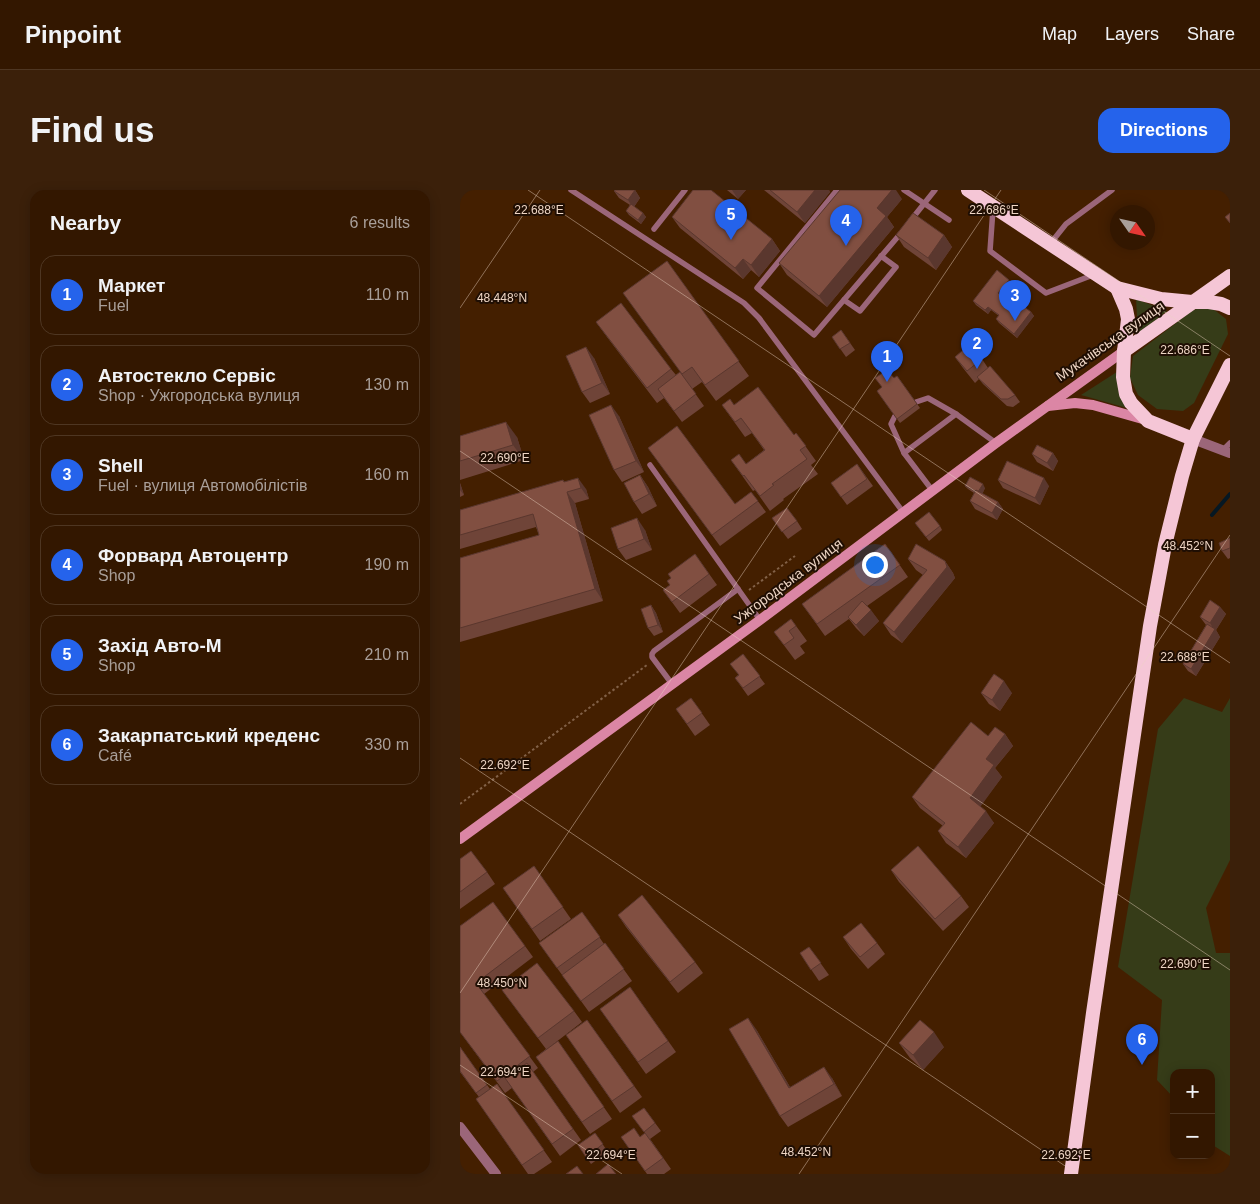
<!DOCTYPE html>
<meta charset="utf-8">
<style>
:root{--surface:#331700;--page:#3b200a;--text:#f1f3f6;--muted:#a99f99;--line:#4e3622;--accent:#2563eb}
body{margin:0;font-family:Arial,sans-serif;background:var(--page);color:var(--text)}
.controls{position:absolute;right:15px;bottom:15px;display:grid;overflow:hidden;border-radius:10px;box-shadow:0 2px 12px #0003}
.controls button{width:45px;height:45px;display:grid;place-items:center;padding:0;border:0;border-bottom:1px solid var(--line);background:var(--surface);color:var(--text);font:25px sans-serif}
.compass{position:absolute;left:650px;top:15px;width:45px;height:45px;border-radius:50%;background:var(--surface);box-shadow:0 2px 12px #0003;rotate:124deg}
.you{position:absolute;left:414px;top:374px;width:18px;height:18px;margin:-12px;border:4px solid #fff;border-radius:50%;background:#1a73e8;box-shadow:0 0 0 8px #1a73e833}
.badge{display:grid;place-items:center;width:32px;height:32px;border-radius:50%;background:var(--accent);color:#fff;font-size:16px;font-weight:700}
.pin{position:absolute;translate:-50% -41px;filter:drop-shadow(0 1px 2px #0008)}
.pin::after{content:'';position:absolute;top:26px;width:18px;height:15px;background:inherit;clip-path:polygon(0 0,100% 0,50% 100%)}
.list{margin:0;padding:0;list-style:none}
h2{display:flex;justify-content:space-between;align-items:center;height:65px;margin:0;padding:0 20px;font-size:21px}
h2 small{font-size:16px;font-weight:400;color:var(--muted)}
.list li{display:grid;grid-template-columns:32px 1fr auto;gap:15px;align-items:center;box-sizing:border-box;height:80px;margin:0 10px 10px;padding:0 10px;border:1px solid var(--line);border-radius:15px}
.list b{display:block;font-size:19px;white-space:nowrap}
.list p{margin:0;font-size:16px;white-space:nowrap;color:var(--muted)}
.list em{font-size:16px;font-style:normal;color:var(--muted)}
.map{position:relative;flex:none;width:770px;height:984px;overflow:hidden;border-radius:15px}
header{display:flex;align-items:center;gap:30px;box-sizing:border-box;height:70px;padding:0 25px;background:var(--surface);border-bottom:1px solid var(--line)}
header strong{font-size:24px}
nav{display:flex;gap:28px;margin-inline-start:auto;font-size:18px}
.intro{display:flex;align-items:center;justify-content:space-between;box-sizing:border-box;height:120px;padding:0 30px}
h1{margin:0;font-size:35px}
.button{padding:12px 22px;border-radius:15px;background:var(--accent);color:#fff;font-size:18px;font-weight:700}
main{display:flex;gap:30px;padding:0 30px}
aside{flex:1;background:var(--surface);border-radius:15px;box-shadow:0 2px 12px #0003}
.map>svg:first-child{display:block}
.green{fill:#363c18}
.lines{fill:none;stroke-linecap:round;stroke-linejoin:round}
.stream{stroke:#061823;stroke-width:4}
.path{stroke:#826147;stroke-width:2;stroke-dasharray:2.5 2.5;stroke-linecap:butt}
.service{stroke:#9b6679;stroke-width:5.5}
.minor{stroke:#9b6679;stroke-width:10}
.tertiary{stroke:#9b6679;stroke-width:10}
.secondary{stroke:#db86a5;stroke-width:10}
.trunk{stroke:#f5c6d6;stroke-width:14}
.wall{fill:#6f4438}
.shaded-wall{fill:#5a372e}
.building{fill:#814f41;stroke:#5a372e}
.ticks{fill:none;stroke:#eed5c4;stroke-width:1;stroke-opacity:0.45}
.labels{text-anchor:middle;stroke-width:4;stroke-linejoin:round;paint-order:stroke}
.street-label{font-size:14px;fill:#eed5c4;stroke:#1f0e03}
.ticks-label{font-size:12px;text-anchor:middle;fill:#eed5c4;stroke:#1f0e03;stroke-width:4;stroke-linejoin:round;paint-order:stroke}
</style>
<header>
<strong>Pinpoint</strong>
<nav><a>Map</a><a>Layers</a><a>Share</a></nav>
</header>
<div class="intro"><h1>Find us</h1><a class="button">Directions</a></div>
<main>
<aside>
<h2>Nearby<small>6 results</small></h2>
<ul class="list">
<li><span class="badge">1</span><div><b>Маркет</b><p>Fuel</p></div><em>110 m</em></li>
<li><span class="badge">2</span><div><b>Автостекло Сервіс</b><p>Shop · Ужгородська вулиця</p></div><em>130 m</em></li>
<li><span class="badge">3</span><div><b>Shell</b><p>Fuel · вулиця Автомобілістів</p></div><em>160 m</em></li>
<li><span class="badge">4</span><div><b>Форвард Автоцентр</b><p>Shop</p></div><em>190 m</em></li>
<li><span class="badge">5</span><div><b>Захід Авто-М</b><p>Shop</p></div><em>210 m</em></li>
<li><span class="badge">6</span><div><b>Закарпатський креденс</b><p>Café</p></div><em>330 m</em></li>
</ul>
</aside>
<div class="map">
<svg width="770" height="984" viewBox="0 0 770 984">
<rect width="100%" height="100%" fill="#441f00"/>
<g class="green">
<path d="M676 109 707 121 678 144Z"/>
<path d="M748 116 757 122 766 129 768 144 734 213 723 221 697 219 678 205 670 188 673 166 733 120Z"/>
<path d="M660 180 667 218 621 205Z"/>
<path d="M724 508 762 522 770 508V670L746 718 756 763H770V966L751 954V883H714V908L697 890 702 810 658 777 698 539Z"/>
</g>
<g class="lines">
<path class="stream" d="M752 325 770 304"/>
<g class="path">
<path d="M289 400 335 366"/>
<path d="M0 614 187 475"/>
</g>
<g class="service">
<path d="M111 0 284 113 299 128 443 322"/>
<path d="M377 0 297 98 354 145 441 43"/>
<path d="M444 0 489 30"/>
<path d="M533 19 530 61 586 103 633 85"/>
<path d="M451 30 475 0"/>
<path d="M194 39 225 0"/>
<path d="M590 54 606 34 652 0"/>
<path d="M384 110 400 121 436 77 421 66"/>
<path d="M456 212 468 208 496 224"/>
<path d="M435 226 431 234 444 263"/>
<path d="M763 260 770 253"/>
<path d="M190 275 300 430"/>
<path d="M472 300 444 263 496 224 536 253"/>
<path d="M212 494 192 467V464L194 461 278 399"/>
</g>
<path class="minor" d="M733 249 770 263"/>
<path class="tertiary" d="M0 937 36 984"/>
<g class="secondary">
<path d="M588 216 615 213 633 215 686 230"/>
<path d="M0 649 300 430 536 253 664 161"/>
</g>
<g class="trunk">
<path d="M508 0 657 98 701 109 732 112H749L761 114 770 118"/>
<path d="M657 98 666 119 668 129 667 138 664 161 663 187 666 204 671 213 688 231 733 249"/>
<path d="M664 161 770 86"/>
<path d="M611 984 633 823 690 436 705 355 722 286 733 249 770 175"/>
</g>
</g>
<g class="wall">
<path d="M175 0 180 8 174 17 183 23 186 27 181 34 169 25 166 21 170 15 159 8 154 1Z"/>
<path d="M267 0H286L278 9Z"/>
<path d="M304 0H369L370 2 345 33Z"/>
<path d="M442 9 427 27 434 37 367 117 327 85 319 73Z"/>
<path d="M212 27 312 49 320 61 299 87 291 80 283 89 220 38Z"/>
<path d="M436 45H484L492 57 476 80 444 57Z"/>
<path d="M207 71 289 186 256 211 242 192 232 199 244 216 222 232 204 208 197 213 147 147 136 132 211 179 216 185 220 182Z"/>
<path d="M552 93 542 106 550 112 571 122 574 126 557 148 539 133 536 129 539 126 531 120 528 124 516 115 513 111Z"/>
<path d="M381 140 395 160 386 167 372 147Z"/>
<path d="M495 167 522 169 528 178 555 205 560 212 553 217 547 216 523 194 519 189 515 193 503 178Z"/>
<path d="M134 168 150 204 130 213 122 202Z"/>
<path d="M437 186 460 218 440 233 417 201Z"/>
<path d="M262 215H274L334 245 336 243 356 271 351 275 358 284 323 309 324 310 310 321 295 300 293 301 271 270 286 274 304 260 292 243 285 247Z"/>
<path d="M159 226 184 282 162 292 154 280Z"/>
<path d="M0 246 57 247 64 270 0 290Z"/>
<path d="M188 258 275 314 291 302 306 322 260 356Z"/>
<path d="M593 263 598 271 593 281 577 272 572 264Z"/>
<path d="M397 274 413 296 387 315 371 293Z"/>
<path d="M180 285 188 297 197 316 182 324 174 312Z"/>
<path d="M538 290 589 296 580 315 543 298Z"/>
<path d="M105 292 126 299 129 309 115 313 143 411 0 452V368L79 345 76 337 0 359V320Z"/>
<path d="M0 293 4 305 0 307Z"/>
<path d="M505 296 525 298 522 304 538 312 543 319 537 330 515 319 510 311 514 303 508 299Z"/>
<path d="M312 328 337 331 342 339 328 349Z"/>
<path d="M455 333 480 336 482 340 469 351Z"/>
<path d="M185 340 192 360 166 370 158 359Z"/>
<path d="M770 348V368L768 369 762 361Z"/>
<path d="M425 354 448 387 407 416 419 431 404 446 396 438 389 429 365 446 342 414Z"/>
<path d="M235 364 257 395 220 423 203 400 210 395 211 389Z"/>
<path d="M448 369 485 371 493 383 495 388 442 453 431 445 423 433 463 385 456 380Z"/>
<path d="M191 415 196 423 203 442 194 446 188 438Z"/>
<path d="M760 417 766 424 756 440 760 447 736 486 728 481 723 474 746 435 740 427Z"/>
<path d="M331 429 347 451 340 456 345 463 335 470 314 442Z"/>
<path d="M283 464 305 494 288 506 275 488 278 485Z"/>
<path d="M521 503H552L540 521 529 514Z"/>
<path d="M231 508 250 535 235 546 216 519Z"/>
<path d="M545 544 553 556 535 578 542 587 520 616 534 633 506 668 486 653 478 641 483 636 460 618 452 607 528 546Z"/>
<path d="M0 669 27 682 35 694 0 719Z"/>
<path d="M74 676 111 729 80 751 43 698Z"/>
<path d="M431 680 501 706 509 717 483 741 439 692Z"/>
<path d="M122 722 144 754 145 753 172 791 129 822 105 789 79 753Z"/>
<path d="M158 725 235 772 243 783 218 803 166 737Z"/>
<path d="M0 736 65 756 73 767 24 804 78 878 73 882 121 950 100 966 52 898 45 903 0 842Z"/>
<path d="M383 747 417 753 425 764 408 779 391 759Z"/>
<path d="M349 757 369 785 359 791 340 763Z"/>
<path d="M170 797 216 862 186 884 140 819Z"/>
<path d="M42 800 114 821 122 832 91 856 98 851 152 929 130 944 76 867 86 859Z"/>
<path d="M127 830 182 907 160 923 106 845Z"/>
<path d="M296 839 330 897 372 888 382 906 328 937 320 926Z"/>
<path d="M439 853 484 857 463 880 450 868Z"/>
<path d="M0 857 30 899 37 894 92 972 74 984H68L16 909 19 907 0 882Z"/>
<path d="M184 918 201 941 190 949 211 979 204 984H187L161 947H180L185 943 172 926Z"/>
<path d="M135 943 148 962 131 974 118 955Z"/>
</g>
<g class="shaded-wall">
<path d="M175 0 180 8 173 18 168 10Z"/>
<path d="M272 0H286L278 9Z"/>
<path d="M355 0H369L370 2 345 33 337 22Z"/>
<path d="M432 0H436L442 9 427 27 434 37 367 117 359 106 417 18Z"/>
<path d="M183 23 186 27 181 34 178 30Z"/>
<path d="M484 45 492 57 476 80 468 68Z"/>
<path d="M312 49 320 61 299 87 291 75Z"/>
<path d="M283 69 291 80 283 89 275 78Z"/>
<path d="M549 90 552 93 541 107 538 103Z"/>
<path d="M528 117 531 120 528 124 525 120Z"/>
<path d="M571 122 574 126 557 148 554 144Z"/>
<path d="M126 157 134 168 150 204 142 193Z"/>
<path d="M151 215 159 226 184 282 176 271Z"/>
<path d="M46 232 57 247 64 270 53 255Z"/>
<path d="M593 263 598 271 593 281 587 273Z"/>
<path d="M180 285 188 297 197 316 189 304Z"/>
<path d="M118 288 126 299 129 309 121 298Z"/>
<path d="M584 288 589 296 580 315 575 308Z"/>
<path d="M0 293 4 305 0 300Z"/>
<path d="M523 294 525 298 521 307 518 303Z"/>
<path d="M107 302 115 313 143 411 135 399Z"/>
<path d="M538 312 543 319 537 330 532 323Z"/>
<path d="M177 328 185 340 192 360 184 349Z"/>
<path d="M485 371 493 383 495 388 442 453 434 442Z"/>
<path d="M191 415 196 423 203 442 198 435Z"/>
<path d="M760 417 766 424 756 440 760 447 736 486 731 479 754 440 750 433Z"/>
<path d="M411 420 419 431 404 446 396 435Z"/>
<path d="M544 491 552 503 540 521 532 510Z"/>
<path d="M545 544 553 556 535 578 542 587 518 620 510 608 526 569Z"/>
<path d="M526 621 534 633 506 668 498 657Z"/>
<path d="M288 828 296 839 337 909 329 898Z"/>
<path d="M474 842 484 857 463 880 453 865Z"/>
<path d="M364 877 372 888 382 906 374 894Z"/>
</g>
<g class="building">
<path d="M155 0H175L168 10 154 1Z"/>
<path d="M233 0H251L312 49 291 75 283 69 275 78 212 27Z"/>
<path d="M310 0H355L337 22Z"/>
<path d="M380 0H432L417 18 426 26 359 106 319 73Z"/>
<path d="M171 14 183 23 178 30 166 21Z"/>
<path d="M453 23 484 45 468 68 436 45Z"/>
<path d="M770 23V33L765 27Z"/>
<path d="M207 71 279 171 245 195 232 177 222 184 163 103Z"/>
<path d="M537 80 549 90 538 103 550 112 553 108 571 122 554 144 536 129 539 125 528 117 525 120 513 111Z"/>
<path d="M161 113 211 179 187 198 136 132Z"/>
<path d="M381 140 390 153 380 159 372 147Z"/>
<path d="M510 154 522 169 507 181 495 167Z"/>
<path d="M126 157 142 193 122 202 106 166Z"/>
<path d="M530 176 555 205 548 209H541L517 187Z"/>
<path d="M427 180 434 188 437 186 457 214 437 229 417 201 422 197 415 188Z"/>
<path d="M220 182 236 204 214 221 198 199Z"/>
<path d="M298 197 334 245 336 243 346 256 340 260 347 269 312 294 314 295 300 306 284 285 283 286 271 270 279 264 286 274 305 260 281 228 275 232 262 215 270 209 274 215Z"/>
<path d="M151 215 176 271 154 280 129 225Z"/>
<path d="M46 232 53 255 0 271V246Z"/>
<path d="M217 236 275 314 291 302 298 311 252 345 188 258Z"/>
<path d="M577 255 593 263 587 273 572 264Z"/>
<path d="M547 271 584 288 575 308 538 290Z"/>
<path d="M397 274 407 289 381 307 371 293Z"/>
<path d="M180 285 189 304 174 312 164 293Z"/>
<path d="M510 287 523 294 518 302 516 300 515 301 505 296Z"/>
<path d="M118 288 121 298 107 302 135 399 0 438V368L79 345 73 324 0 345V320L103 290 104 292Z"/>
<path d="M516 300 538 312 532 323 510 311Z"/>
<path d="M327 318 337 331 322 342 312 328Z"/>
<path d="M469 322 480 336 466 347 455 333Z"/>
<path d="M177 328 184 349 158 359 151 338Z"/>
<path d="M770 348V358L762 361 759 353Z"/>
<path d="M425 354 440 375 357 434 342 414Z"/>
<path d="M456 354 485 371 487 377 434 442 423 433 467 380 448 369Z"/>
<path d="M235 364 249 384 212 412 203 400 210 395 207 391 211 388 208 384Z"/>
<path d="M750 410 760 417 750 433 740 427Z"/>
<path d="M402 411 411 420 396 435 388 427Z"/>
<path d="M191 415 198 435 188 438 181 419Z"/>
<path d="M331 429 336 436 329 441 334 448 324 455 314 442Z"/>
<path d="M747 434 755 439 731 479 723 474Z"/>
<path d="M283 464 300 486 283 498 275 488 279 485 270 474Z"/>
<path d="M534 484 544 491 532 510 521 503Z"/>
<path d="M231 508 242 523 227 534 216 519Z"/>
<path d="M511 532 528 546 535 537 545 544 526 569 534 575 510 608 526 621 498 657 478 641 485 633 452 607Z"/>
<path d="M458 656 501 706 475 729 431 680Z"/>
<path d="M11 661 27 682 0 702V669Z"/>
<path d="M74 676 103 717 72 739 43 698Z"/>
<path d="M182 705 235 772 210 792 158 725Z"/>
<path d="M33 712 65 756 16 793 70 866 37 891 0 842V736Z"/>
<path d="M122 722 140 747 97 778 79 753Z"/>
<path d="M401 733 417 753 400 767 383 747Z"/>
<path d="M145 753 164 779 121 811 102 785Z"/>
<path d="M349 757 361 773 351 780 340 763Z"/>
<path d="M77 773 114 821 78 848 42 800Z"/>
<path d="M170 797 208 851 178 872 140 819Z"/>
<path d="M288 828 329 898 364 877 374 894 320 926 269 839Z"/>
<path d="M127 830 174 896 152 911 106 845Z"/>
<path d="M460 830 474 842 453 865 439 853Z"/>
<path d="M98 851 144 917 122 932 76 867Z"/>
<path d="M0 857 27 895 16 903 0 881Z"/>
<path d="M67 873 113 939 92 954 45 888Z"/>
<path d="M37 894 84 960 62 975 16 909Z"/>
<path d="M184 918 195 933 184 942 172 926Z"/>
<path d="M174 938 180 947 185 943 203 968 185 981 161 947Z"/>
<path d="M135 943 143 954 126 967 118 955Z"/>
<path d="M148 974 156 984H136Z"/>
<path d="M117 976 123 984H106Z"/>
<path d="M0 977 6 984H0Z"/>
</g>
<path class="ticks" d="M68 0 770 473M524 0 770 166M0 118 80 0M0 261 770 780M0 568 617 984M0 803 541 0M0 875 162 984M339 984 770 345"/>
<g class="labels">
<g class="street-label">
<text transform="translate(650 151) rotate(-35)" y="5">Мукачівська вулиця</text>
<text transform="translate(328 391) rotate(-37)" y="5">Ужгородська вулиця</text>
</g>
</g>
<g class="ticks-label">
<text x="79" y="24">22.688°E</text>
<text x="534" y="24">22.686°E</text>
<text x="42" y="112">48.448°N</text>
<text x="725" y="164">22.686°E</text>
<text x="45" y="272">22.690°E</text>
<text x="728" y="360">48.452°N</text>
<text x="725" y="471">22.688°E</text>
<text x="45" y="579">22.692°E</text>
<text x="725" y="778">22.690°E</text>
<text x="42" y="797">48.450°N</text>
<text x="45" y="886">22.694°E</text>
<text x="346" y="966">48.452°N</text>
<text x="151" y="969">22.694°E</text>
<text x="606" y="969">22.692°E</text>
</g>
</svg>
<div class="controls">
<button>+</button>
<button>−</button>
</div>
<svg class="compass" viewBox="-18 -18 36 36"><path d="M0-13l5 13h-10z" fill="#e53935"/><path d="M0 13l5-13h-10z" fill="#a99f99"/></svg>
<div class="you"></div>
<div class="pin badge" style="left:427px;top:192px">1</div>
<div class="pin badge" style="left:517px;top:179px">2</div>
<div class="pin badge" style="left:555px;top:131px">3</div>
<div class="pin badge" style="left:386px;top:56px">4</div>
<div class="pin badge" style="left:271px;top:50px">5</div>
<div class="pin badge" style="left:682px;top:875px">6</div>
</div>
</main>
